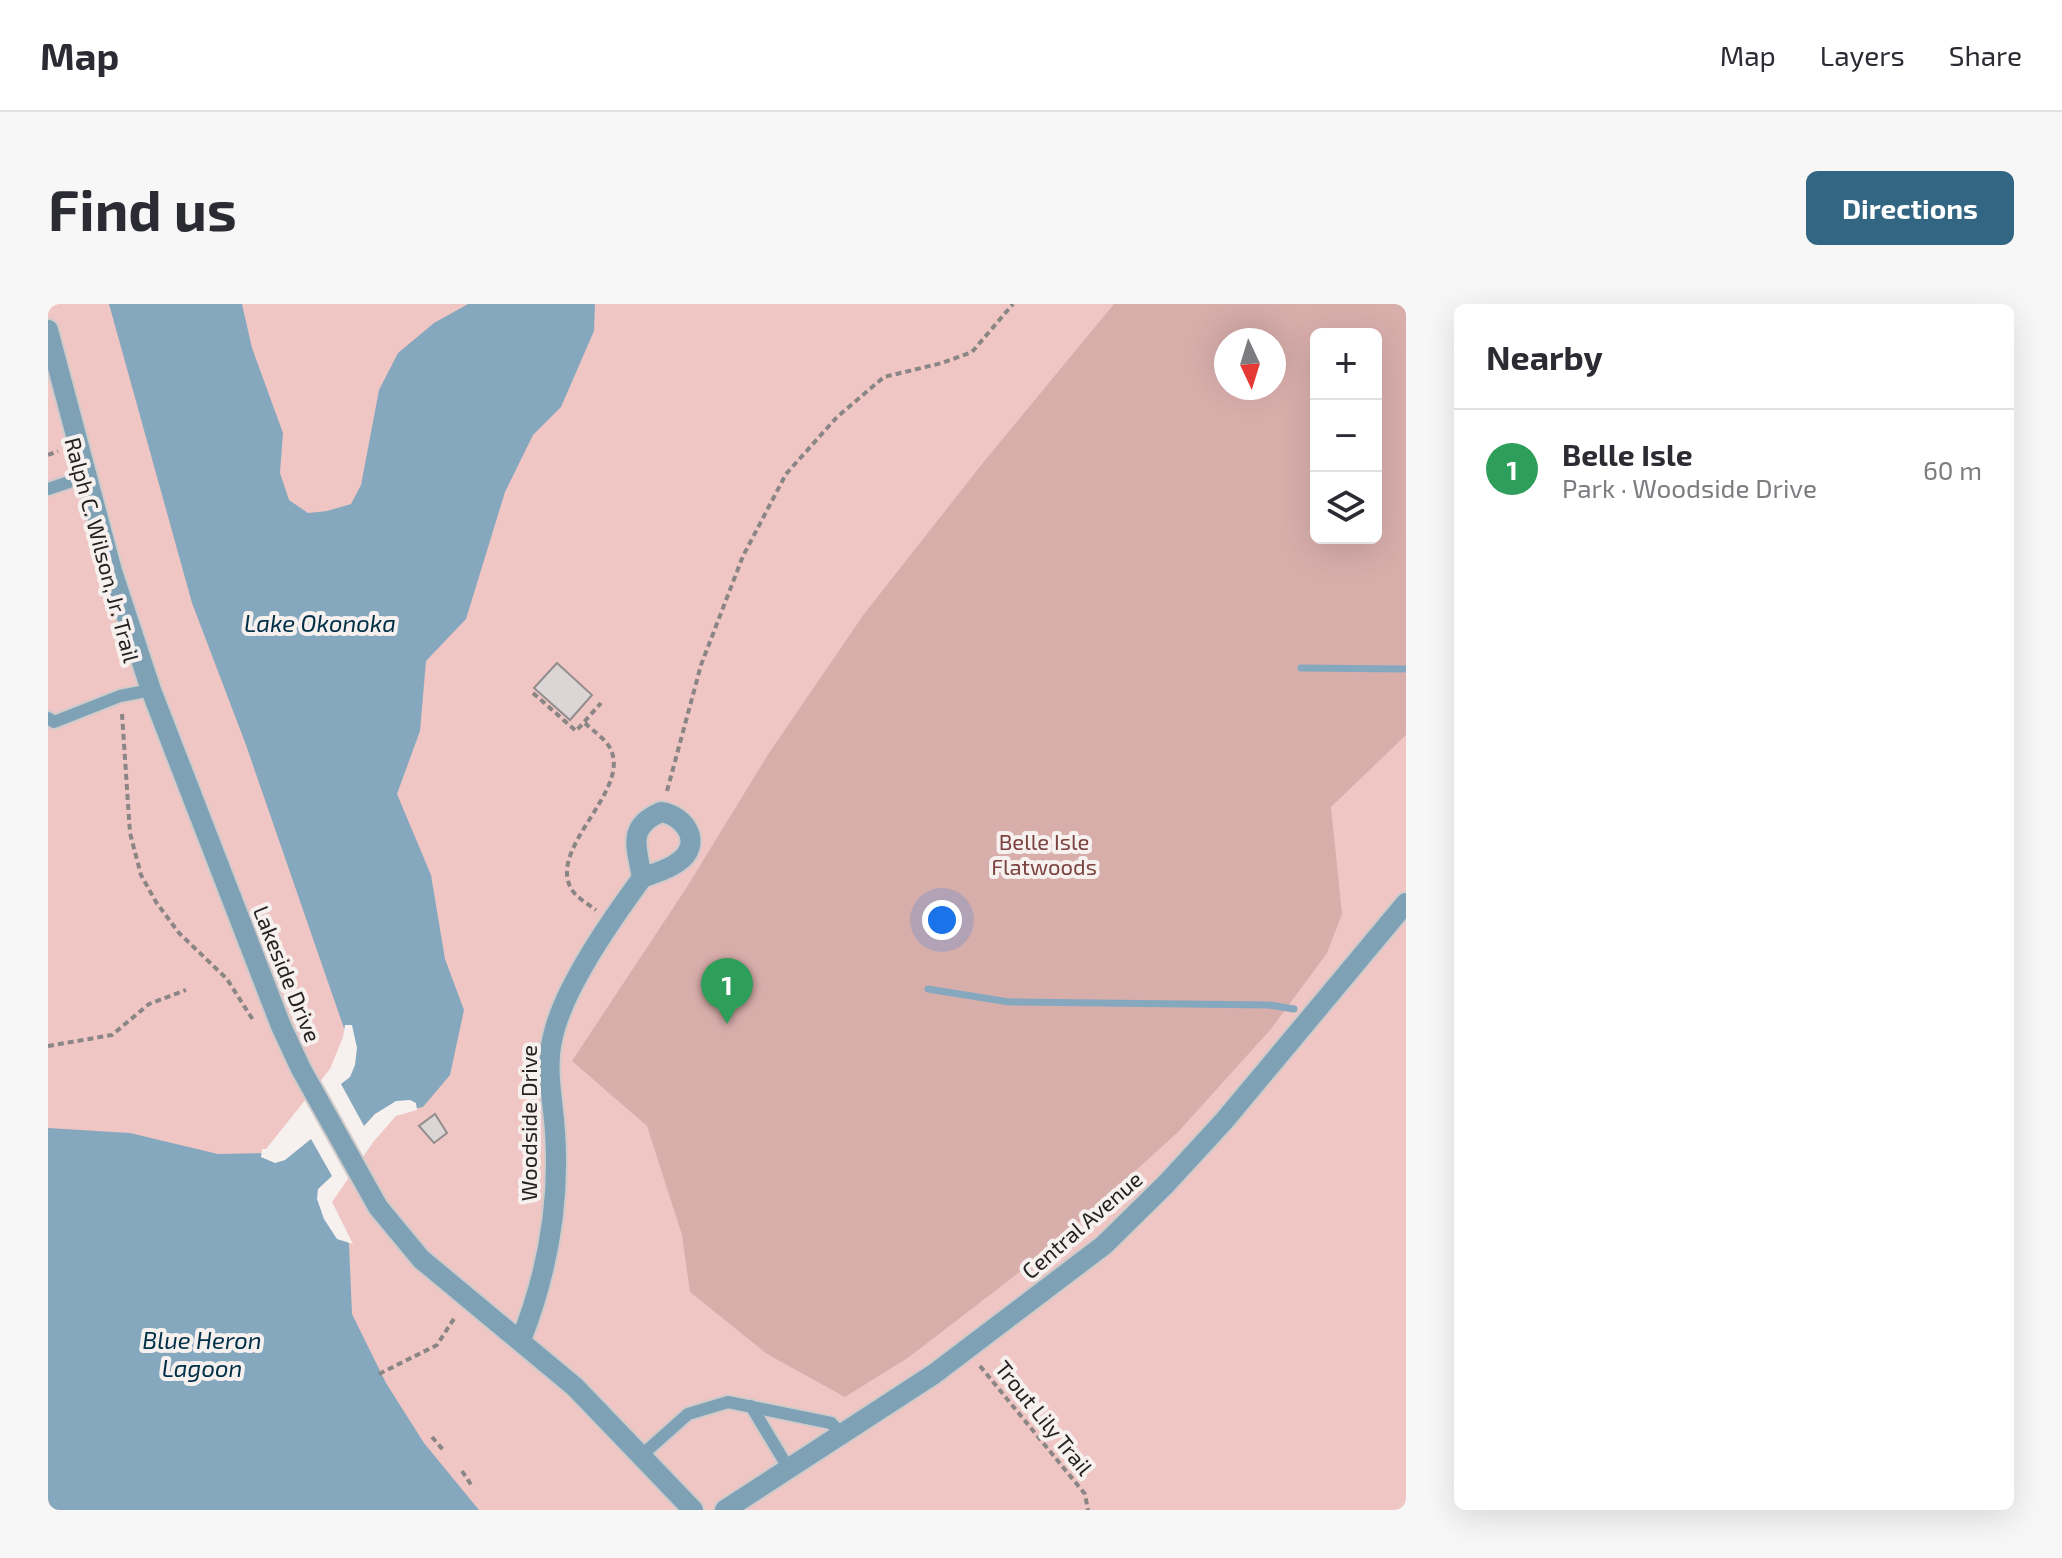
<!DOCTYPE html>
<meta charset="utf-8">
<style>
:root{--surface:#fff;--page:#f7f7f7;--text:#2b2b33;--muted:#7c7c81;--line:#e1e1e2;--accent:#336683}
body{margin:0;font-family:"Exo 2",sans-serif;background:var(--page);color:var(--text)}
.controls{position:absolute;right:24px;top:24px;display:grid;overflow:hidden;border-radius:12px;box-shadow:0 8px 32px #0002}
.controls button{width:72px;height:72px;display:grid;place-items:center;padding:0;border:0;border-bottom:2px solid var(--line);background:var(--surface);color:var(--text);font:40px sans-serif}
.compass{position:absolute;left:1166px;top:24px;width:72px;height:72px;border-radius:50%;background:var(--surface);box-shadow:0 8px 32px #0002;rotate:176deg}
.you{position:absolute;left:894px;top:616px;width:28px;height:28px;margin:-20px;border:6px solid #fff;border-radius:50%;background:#1a73e8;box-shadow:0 0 0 12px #1a73e833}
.badge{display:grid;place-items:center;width:52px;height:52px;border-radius:50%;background:var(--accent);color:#fff;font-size:26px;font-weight:700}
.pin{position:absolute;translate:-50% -66px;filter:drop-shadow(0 2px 4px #0008)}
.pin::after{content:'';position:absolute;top:42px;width:28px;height:24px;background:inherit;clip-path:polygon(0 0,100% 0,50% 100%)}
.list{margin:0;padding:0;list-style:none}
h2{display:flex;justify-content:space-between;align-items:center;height:104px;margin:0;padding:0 32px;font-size:34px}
h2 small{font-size:26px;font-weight:400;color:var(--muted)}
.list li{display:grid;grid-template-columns:52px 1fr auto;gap:24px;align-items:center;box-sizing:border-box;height:120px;padding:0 32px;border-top:2px solid var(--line)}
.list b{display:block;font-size:30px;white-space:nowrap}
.list p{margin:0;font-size:26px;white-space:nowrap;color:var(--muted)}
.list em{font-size:26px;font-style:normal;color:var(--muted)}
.icon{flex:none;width:44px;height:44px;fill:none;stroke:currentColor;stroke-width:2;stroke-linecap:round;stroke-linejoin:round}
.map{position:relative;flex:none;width:1358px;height:1206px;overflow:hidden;border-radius:12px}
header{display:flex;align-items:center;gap:48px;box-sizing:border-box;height:112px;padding:0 40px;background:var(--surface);border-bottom:2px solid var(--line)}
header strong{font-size:38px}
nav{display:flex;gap:44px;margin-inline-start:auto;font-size:28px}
.intro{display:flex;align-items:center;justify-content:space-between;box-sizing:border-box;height:192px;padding:0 48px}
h1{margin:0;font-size:56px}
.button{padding:20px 36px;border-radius:12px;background:var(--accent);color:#fff;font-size:28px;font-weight:700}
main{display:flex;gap:48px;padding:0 48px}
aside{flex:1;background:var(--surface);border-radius:12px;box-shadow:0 8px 32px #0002}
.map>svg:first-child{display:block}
.green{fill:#efc6c3;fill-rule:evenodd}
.forest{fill:#d8aeab;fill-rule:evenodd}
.water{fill:#86a8be}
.pier{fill:#f6f0ef}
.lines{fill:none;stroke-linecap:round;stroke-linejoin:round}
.stream{stroke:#86a8be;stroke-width:7}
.building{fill:#dbd5d5;stroke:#938d8d;stroke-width:2}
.service-casing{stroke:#d0cbca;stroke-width:16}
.minor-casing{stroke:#d0cbca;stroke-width:24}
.tertiary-casing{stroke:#d0cbca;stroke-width:24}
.path{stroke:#8a8685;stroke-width:4;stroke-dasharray:6 4;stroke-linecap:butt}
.service{stroke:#7ea1b6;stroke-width:12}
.minor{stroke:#7ea1b6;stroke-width:20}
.tertiary{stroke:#7ea1b6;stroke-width:20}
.labels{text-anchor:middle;stroke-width:8;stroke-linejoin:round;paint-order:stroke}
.street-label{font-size:22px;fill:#242221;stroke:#f6f0ef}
.park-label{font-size:22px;fill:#7b423f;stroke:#f6f0ef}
.water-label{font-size:24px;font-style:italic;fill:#003047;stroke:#f6f0ef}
</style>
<header>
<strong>Map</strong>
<nav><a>Map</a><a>Layers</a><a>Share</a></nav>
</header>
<div class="intro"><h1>Find us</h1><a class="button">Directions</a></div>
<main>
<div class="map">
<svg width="1358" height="1206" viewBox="0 0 1358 1206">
<rect width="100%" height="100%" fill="#f6f0ef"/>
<path class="green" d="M0 0H1358V1206H0ZM1268 30H1328V234H1268ZM1178 36H1226V84H1178Z"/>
<path class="forest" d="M1066 0H1358V431L1283 503 1294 610 1279 649 1223 725 1130 828 1004 943 861 1053 797 1093 719 1050 642 988 634 931 599 822 524 757 637 586 721 449 816 310 938 155ZM1268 30H1328V234H1268ZM1178 36H1226V84H1178Z"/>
<path class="water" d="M61 0H194L204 44 235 129 232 169 241 196 260 209 279 207 303 200 313 181 331 86 350 49 386 19 420 0H547L546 27 513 103 485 131 457 188 418 315 378 357 372 427 349 490 383 571 397 655 416 706 402 771 375 803 346 808 279 898 301 940 304 1010 338 1079 376 1139 431 1206H0V824L82 829 170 850 220 849 286 767 299 733 198 441 144 299Z"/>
<path class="pier" d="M297 721H304L309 744 307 761 302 773 293 780 316 822 327 810 348 797 362 796 368 799 369 806 348 812 326 837 284 898 305 940 289 935 276 915 269 895 270 885 284 872 263 835 237 856 227 859 213 853 214 845H218L282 765 295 733Z"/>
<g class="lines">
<g class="stream">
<path d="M1253 364 1358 365"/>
<path d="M880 685 961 698 1221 701 1246 705"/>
</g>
</g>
<g class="building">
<path d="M509 359 544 391 522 416 486 384Z"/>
<path d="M387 810 399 829 386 839 371 822Z"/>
</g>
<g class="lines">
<defs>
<g id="service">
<path d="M0 185 39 172"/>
<path d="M0 414 6 418 72 392 103 386"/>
<path d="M703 1102 741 1165"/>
<path d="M594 1151 640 1110 680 1098 783 1119 794 1130"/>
</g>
<g id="minor">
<path d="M613 508C639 512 655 541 630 558 620 566 606 569 594 574 589 543 578 523 613 508Z"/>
<path d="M473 1036C499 970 512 900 507 828 505 796 497 764 505 732 516 683 564 615 594 574"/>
<path d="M677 1206 886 1070 1056 941 1118 880 1176 817 1358 599"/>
</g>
<path id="tertiary" d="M0 26 64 267 103 386 233 722 253 765 330 903 373 955 527 1083 645 1206"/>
</defs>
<use href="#service" class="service-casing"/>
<use href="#minor" class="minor-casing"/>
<use href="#tertiary" class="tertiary-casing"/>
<g class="path">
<path d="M0 151 10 147"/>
<path d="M485 389 528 427 553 399"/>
<path d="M74 410 82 529 93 571 108 598 131 629 179 675 205 716"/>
<path d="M537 419C545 427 559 436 563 446 582 488 498 545 524 586 529 594 540 600 548 606"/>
<path d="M619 487 653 361 695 252 738 170 789 113 836 73 894 59 924 48 965 0"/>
<path d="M0 742 64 731 101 700 138 686"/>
<path d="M932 1062 1037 1190 1040 1206"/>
<path d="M331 1070 389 1041 407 1013"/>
<path d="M384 1133 396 1147"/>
<path d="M414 1167 424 1182"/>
</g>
<use href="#service" class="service"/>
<use href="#minor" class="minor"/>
<use href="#tertiary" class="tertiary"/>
</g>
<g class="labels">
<g class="street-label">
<text transform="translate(54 246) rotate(75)" y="8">Ralph C. Wilson, Jr. Trail</text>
<text transform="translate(239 670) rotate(68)" y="8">Lakeside Drive</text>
<text transform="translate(481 819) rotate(-90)" y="8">Woodside Drive</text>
<text transform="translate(1034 921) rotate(-41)" y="8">Central Avenue</text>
<text transform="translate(996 1114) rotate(51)" y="8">Trout Lily Trail</text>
</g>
<g class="park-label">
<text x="996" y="546">Belle Isle<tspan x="996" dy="25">Flatwoods</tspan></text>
</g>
<g class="water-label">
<text x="272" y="328">Lake Okonoka</text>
<text x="154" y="1045">Blue Heron<tspan x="154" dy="28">Lagoon</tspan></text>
</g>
</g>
</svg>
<div class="controls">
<button>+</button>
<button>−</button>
<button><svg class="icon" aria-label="layers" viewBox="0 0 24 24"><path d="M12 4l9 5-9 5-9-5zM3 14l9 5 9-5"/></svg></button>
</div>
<svg class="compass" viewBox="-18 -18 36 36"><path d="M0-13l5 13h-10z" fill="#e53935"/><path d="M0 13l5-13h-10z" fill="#7c7c81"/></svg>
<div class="you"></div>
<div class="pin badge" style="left:679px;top:720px;background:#2e9e5b">1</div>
</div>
<aside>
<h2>Nearby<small></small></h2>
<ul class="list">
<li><span class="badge" style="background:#2e9e5b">1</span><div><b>Belle Isle</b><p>Park · Woodside Drive</p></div><em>60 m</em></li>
</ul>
</aside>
</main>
